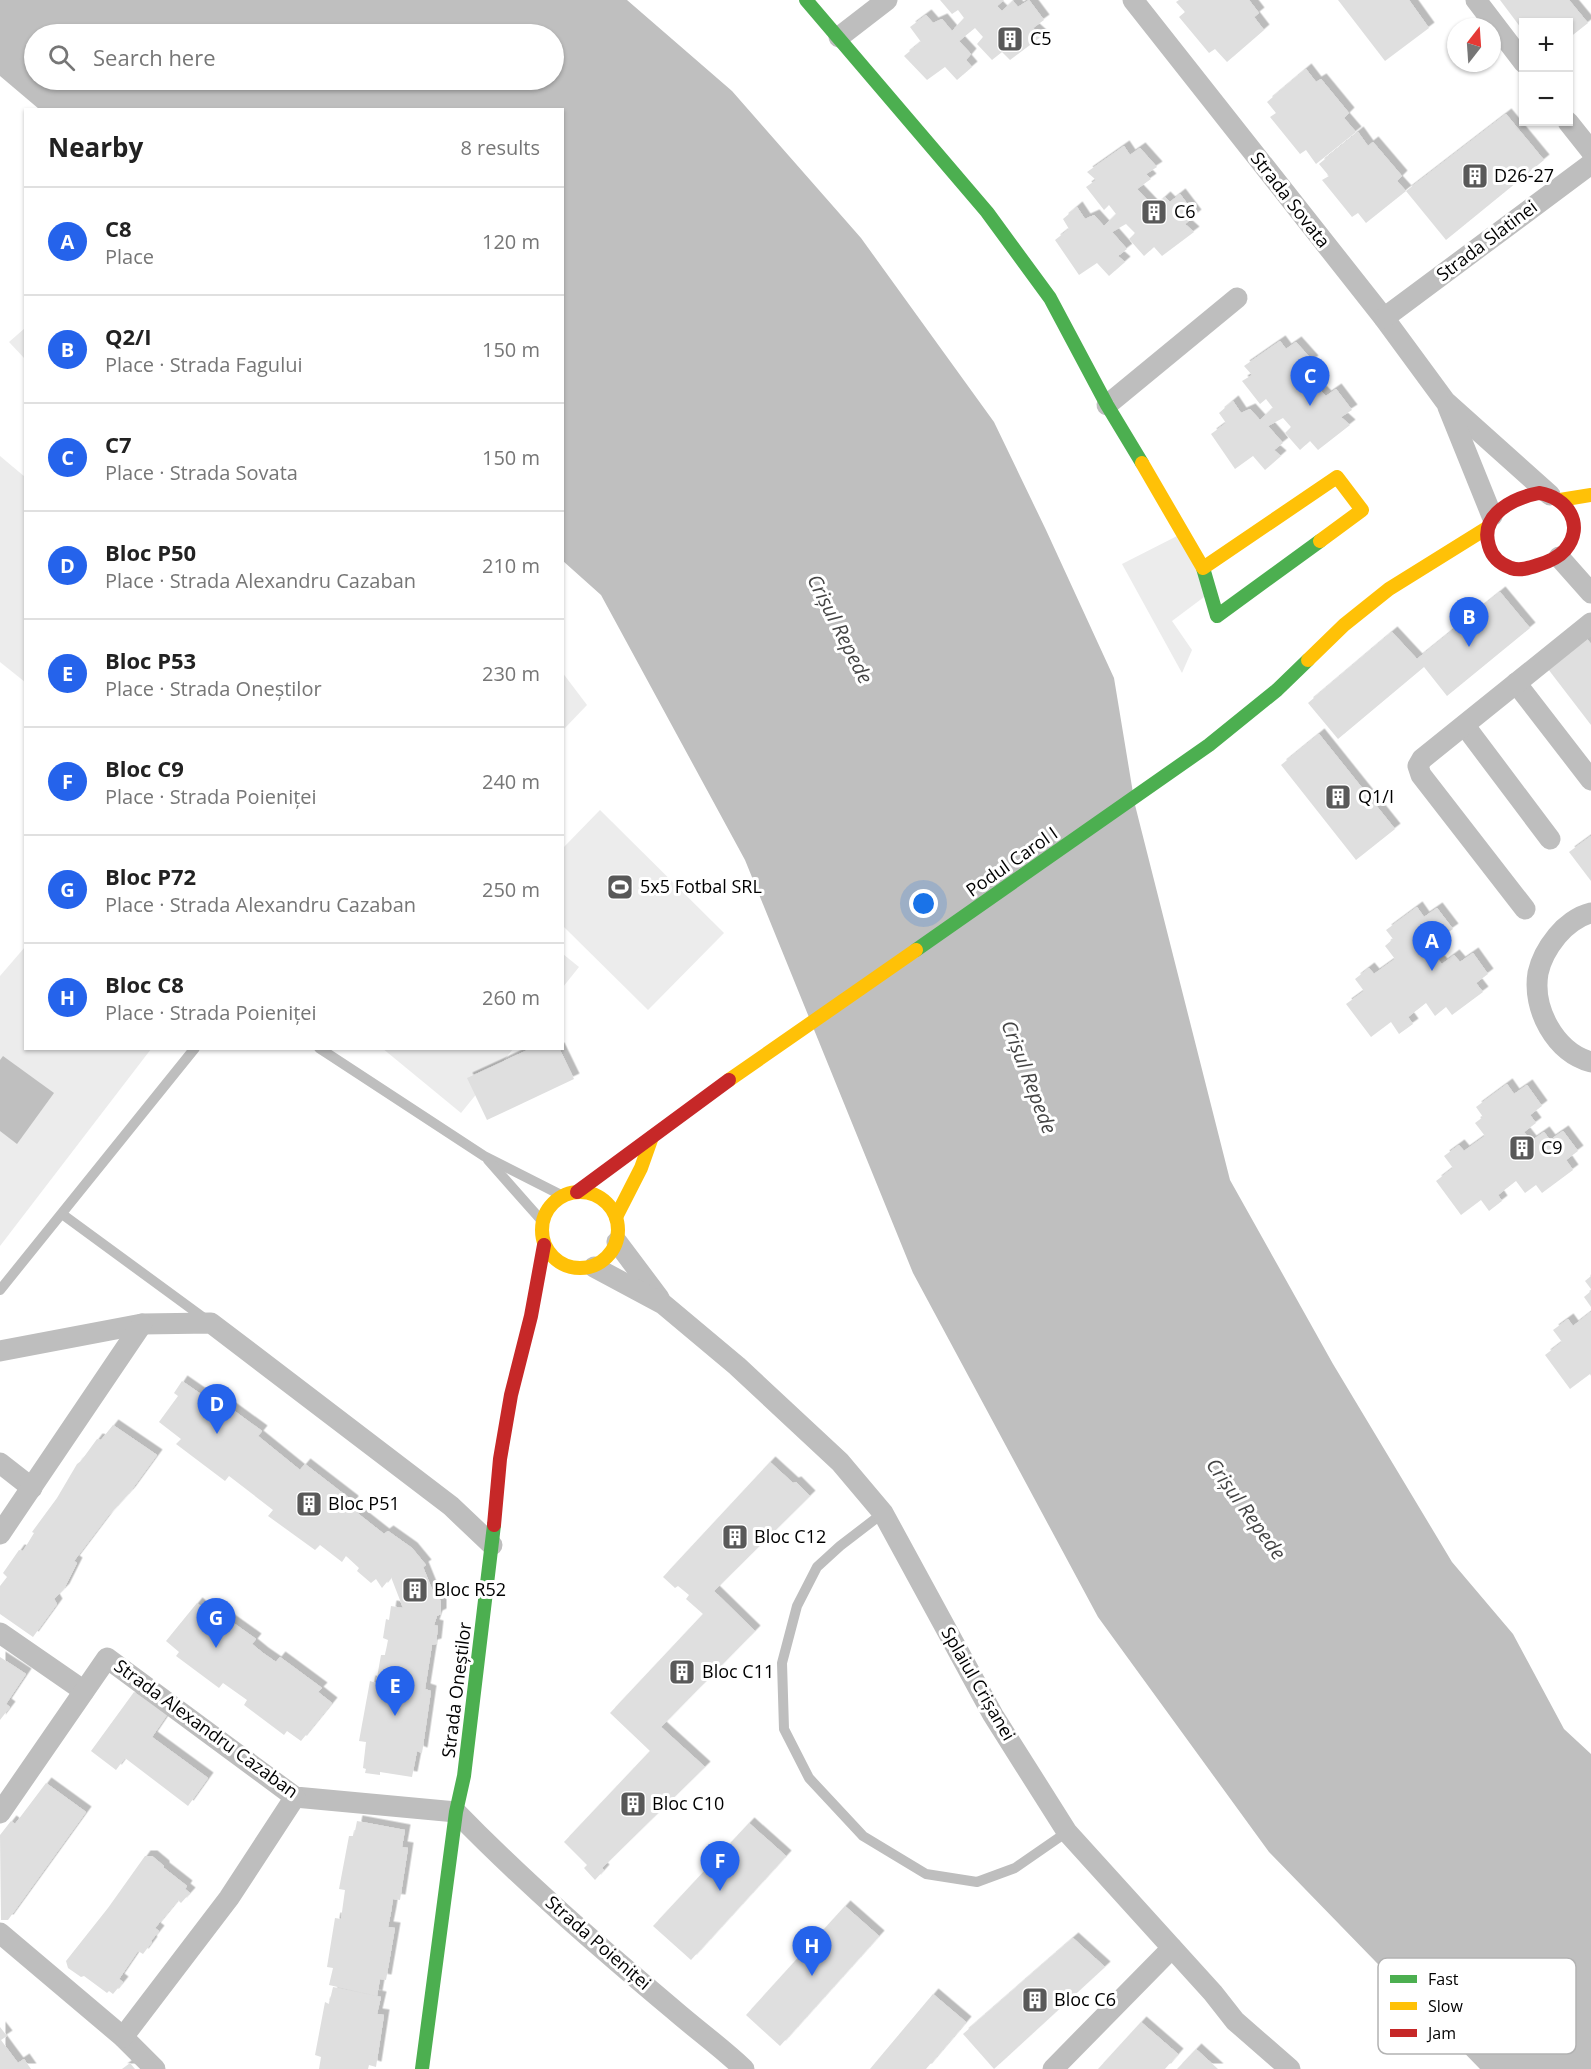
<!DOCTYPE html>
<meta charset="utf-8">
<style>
:root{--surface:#fff;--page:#f6f6f6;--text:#222;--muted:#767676;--line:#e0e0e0;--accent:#2563eb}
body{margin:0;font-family:"Open Sans",sans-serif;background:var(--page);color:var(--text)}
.controls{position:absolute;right:18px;top:18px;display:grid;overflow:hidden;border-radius:0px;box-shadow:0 2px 4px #0004}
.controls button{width:54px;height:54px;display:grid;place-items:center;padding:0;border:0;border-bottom:2px solid var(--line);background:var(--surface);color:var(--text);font:30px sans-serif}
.compass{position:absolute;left:1447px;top:18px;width:54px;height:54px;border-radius:50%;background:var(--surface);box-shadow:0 2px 4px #0004;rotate:17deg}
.you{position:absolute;left:924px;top:904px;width:21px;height:21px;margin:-15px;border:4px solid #fff;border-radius:50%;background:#1a73e8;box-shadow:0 0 0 9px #1a73e833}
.badge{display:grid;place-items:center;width:39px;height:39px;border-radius:50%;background:var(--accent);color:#fff;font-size:20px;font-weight:700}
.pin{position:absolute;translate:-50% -50px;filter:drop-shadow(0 2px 3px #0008)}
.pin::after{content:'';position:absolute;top:32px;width:21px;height:18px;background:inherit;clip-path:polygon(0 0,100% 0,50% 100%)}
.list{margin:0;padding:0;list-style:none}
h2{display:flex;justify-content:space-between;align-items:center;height:78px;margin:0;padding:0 24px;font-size:26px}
h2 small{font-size:20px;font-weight:400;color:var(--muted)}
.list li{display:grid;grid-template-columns:39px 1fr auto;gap:18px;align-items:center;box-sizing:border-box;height:108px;padding:0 24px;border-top:2px solid var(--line)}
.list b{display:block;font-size:22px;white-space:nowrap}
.list p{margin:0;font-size:20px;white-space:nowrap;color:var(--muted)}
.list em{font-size:20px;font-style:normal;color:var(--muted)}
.icon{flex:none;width:33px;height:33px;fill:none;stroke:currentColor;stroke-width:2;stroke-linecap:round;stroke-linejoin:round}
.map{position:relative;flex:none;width:1591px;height:2069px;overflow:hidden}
.search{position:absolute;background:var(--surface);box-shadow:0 2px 4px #0004;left:24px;top:24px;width:540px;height:66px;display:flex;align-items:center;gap:15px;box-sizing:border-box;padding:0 21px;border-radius:33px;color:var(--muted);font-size:22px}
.panel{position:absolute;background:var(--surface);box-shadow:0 2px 4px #0004;left:24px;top:108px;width:540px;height:942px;border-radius:0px}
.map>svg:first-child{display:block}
.green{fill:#ececec}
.water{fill:#bfbfbf;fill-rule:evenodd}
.building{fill:#dfdfdf;filter:url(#shadow)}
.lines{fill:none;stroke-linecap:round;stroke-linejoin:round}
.lane{stroke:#bebebe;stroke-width:10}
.street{stroke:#bebebe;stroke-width:21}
.fast{stroke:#4caf50;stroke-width:14}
.slow{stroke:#ffc107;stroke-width:14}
.jam{stroke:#c62828;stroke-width:14}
.labels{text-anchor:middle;stroke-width:6;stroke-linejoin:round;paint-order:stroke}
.poi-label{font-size:18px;fill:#000;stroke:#fff;text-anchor:start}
.street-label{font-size:18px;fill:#000;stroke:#fff}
.water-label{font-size:20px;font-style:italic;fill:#444;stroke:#fff}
.key{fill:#fff;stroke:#b2b2b2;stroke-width:1.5}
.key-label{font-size:16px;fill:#000}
</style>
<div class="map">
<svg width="1591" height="2069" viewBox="0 0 1591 2069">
<defs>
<filter id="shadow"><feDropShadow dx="5.5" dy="-5.5" stdDeviation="0" flood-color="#0004"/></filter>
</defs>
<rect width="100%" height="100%" fill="#fff"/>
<g class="green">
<path d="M25 328V359L9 342Z"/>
<path d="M0 456 25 477V682L0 662Z"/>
<path d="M1181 534 1208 594 1172 621 1192 650 1182 673 1122 564Z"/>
<path d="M562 672 587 705 563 730H562Z"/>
<path d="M600 810 724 933 648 1010 563 926V848Z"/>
<path d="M25 947 26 1048 151 1049 0 1246V976Z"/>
<path d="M563 954 579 967 563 987Z"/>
<path d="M382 1048 513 1049 461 1113Z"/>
</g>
<g class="water">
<path d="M0 0H627L732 91 861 238 994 422 1046 530 1114 678 1135 805 1230 1180 1333 1364 1452 1562 1513 1634 1564 1729 1591 1754V2069H1480L1269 1852 1098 1617 913 1273 745 860 601 595 563 561 562 110 39 109 0 76ZM34 34H554V80H34Z"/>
<path d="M3 1056 54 1093 17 1144 0 1131V1060Z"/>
</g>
<g class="building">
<path d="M940 0H1004L997 6 1002 11 1013 1 1018 7 1029 0 1044 20 1033 28 1042 36 1010 60 1002 52 992 60 977 44 983 37 975 28 959 41 971 54 966 60 972 67 957 80 945 67 927 80 904 56 921 42 910 27 926 15 933 23 942 19 952 31 964 18 958 10 952 14Z"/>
<path d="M1179 0H1249L1259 13 1254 17 1264 30 1227 62 1215 49 1209 53 1179 17 1185 12 1176 2Z"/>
<path d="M1338 0H1409L1429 28 1385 61Z"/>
<path d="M1500 0H1569L1588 23 1569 38V22H1524V32Z"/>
<path d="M1306 69 1316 82 1321 79 1349 113 1344 118 1356 132 1316 164 1306 150 1300 154 1270 117 1276 113 1267 102Z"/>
<path d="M1506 114 1544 160 1446 240 1406 191Z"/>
<path d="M1358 132 1368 146 1373 142 1402 176 1397 181 1406 191 1366 223 1358 213 1352 217 1322 180 1329 176 1319 164Z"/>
<path d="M1124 146 1130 155 1140 148 1157 167 1146 174 1151 179 1137 189 1154 207 1165 197 1170 202 1180 194 1196 215 1185 224 1194 232 1162 256 1154 247 1144 256 1129 239 1135 233 1126 224 1112 232 1127 249 1118 256 1125 262 1109 276 1097 263 1079 275 1055 240 1069 229 1063 219 1077 207 1085 219 1094 215 1104 226 1116 214 1109 205 1104 210 1086 187 1096 180 1087 172Z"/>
<path d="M1280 341 1286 349 1296 342 1313 361 1302 368 1307 373 1293 382 1310 401 1321 391 1326 396 1336 389 1352 410 1341 417 1350 425 1318 450 1310 441 1300 450 1285 433 1291 427 1283 418 1268 426 1283 443 1274 450 1281 456 1265 470 1253 456 1235 469 1211 434 1226 423 1219 413 1233 401 1241 413 1250 409 1260 420 1273 408 1266 399 1260 404 1242 381 1252 375 1244 366Z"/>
<path d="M1500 592 1530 628 1447 696 1424 667 1338 739 1308 703 1392 632 1417 659Z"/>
<path d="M1587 639 1591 644V725L1548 669Z"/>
<path d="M1319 734 1395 829 1356 860 1281 765Z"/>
<path d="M1591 836V881L1569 852Z"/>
<path d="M1417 907 1424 917 1437 908 1453 929 1440 938 1446 946 1434 955 1442 964 1454 955 1460 962 1473 953 1488 974 1476 983 1483 992 1452 1015 1446 1007 1435 1016 1426 1003 1408 1017 1413 1024 1399 1034 1391 1022 1371 1037 1346 1004 1364 991 1355 979 1369 968 1374 974 1395 959 1385 946 1393 939 1386 930Z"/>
<path d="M532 1048H559L574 1079 487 1120 467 1078Z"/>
<path d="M1507 1084 1514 1094 1527 1085 1542 1106 1530 1115 1536 1123 1524 1132 1531 1141 1544 1132 1550 1140 1563 1131 1578 1151 1566 1160 1573 1170 1542 1193 1536 1185 1525 1193 1516 1181 1498 1195 1502 1201 1489 1211 1481 1200 1461 1215 1436 1181 1453 1168 1444 1156 1459 1145 1464 1151 1485 1136 1475 1123 1483 1117 1476 1107Z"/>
<path d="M1591 1276V1289L1585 1281Z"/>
<path d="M1591 1291V1307L1584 1297Z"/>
<path d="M1591 1312V1376L1590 1374 1570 1389 1545 1355 1562 1342 1553 1330 1568 1319 1573 1326Z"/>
<path d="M182 1381 211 1401 214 1396 262 1431 258 1436 300 1470 305 1464 353 1501 351 1508 384 1534 388 1531 412 1548 426 1565 423 1567 434 1594 437 1593 441 1602V1614L437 1616 434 1625 438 1626 436 1644 432 1645 425 1689 431 1691 422 1753 417 1751 412 1777 380 1772V1775L365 1773 366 1769 363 1768 366 1742 359 1741 370 1681 376 1683 381 1655H385L388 1640 383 1638 386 1619 389 1620 391 1606 403 1608 391 1577 382 1588 376 1579 371 1583 357 1571 359 1568 346 1556 342 1562 320 1545 315 1550 268 1516 273 1510 229 1476 225 1481 176 1444 181 1439 159 1422 178 1396 174 1393Z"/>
<path d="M113 1425 157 1455 130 1492 108 1516 74 1561 77 1563 64 1589 54 1599 57 1604 33 1637 0 1614V1586L7 1577 3 1573 19 1550 23 1551 34 1533 32 1532 57 1498 77 1464 81 1461 97 1439 101 1440Z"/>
<path d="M770 1462 793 1483 796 1482 810 1496 714 1591 755 1631 661 1727 705 1767 602 1868 604 1870 595 1880 584 1868 587 1865 564 1842 650 1751 610 1713 703 1614 686 1599 689 1595 678 1586 675 1588 663 1577Z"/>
<path d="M197 1603 210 1614 214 1609 256 1639 252 1644 263 1653 276 1662 280 1657 322 1688 318 1692 332 1703 301 1741 287 1731 284 1735 244 1705 247 1700 223 1683 219 1688 176 1656 179 1652 166 1641Z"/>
<path d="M0 1657 26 1674 6 1704 10 1707 0 1720Z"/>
<path d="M134 1692 167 1715 152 1737 208 1778 188 1806 125 1758 116 1770 91 1751Z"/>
<path d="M46 1783 86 1812 8 1920H1L0 1835 11 1821 15 1824Z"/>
<path d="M357 1821 405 1830 402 1847 408 1848 400 1900 393 1899 391 1912 388 1927 395 1928 386 1980 380 1979 377 1996 329 1985 333 1968 327 1967 335 1918 341 1919 345 1890 339 1889 349 1836H354Z"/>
<path d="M749 1823 786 1856 691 1960 653 1926Z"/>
<path d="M145 1856H152L164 1866V1868L187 1886 185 1889 190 1893 181 1903 178 1900 155 1928 159 1931 151 1941 152 1942 143 1954 138 1951 119 1979 123 1982 113 1994 109 1991 107 1993 84 1976 81 1977 68 1968 66 1961 108 1908Z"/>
<path d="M845 1906 879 1936 780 2046 746 2015Z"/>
<path d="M1073 1938 1105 1967 994 2069 963 2034Z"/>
<path d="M333 1987 381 1997 377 2014 384 2015 376 2067 369 2065 368 2069H319L321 2057 315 2055 325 2002 329 2004Z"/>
<path d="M933 1994 966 2022 926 2069H870Z"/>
<path d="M1141 2022 1178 2054 1165 2069H1098Z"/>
<path d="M0 2027 7 2036 1 2040 9 2051 18 2063 24 2059 31 2069H0Z"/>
<path d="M1196 2049 1218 2069H1177Z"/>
<path d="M130 2063 135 2069H122Z"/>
</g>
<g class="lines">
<g class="lane">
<path d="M319 1048 484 1156 563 1196"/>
<path d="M488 1160 542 1221"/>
<path d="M62 1214 208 1321"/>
<path d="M0 1290 195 1048"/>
<path d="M883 1513 840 1546 817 1567 797 1606 782 1663 784 1729 809 1778 863 1836 926 1874 977 1882 1015 1868 1067 1832"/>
</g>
<g class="street">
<path d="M1133 0 1384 318 1445 401 1550 495"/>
<path d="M1476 0 1524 63"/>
<path d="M839 37 887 0"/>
<path d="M1568 122 1591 151"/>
<path d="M1384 318 1591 164"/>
<path d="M1107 405 1237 298"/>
<path d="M1448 407 1492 516"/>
<path d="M1559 557 1591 593"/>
<path d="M1516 683 1591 780"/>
<path d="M1465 726 1550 839"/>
<path d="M1525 909 1421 775 1418 766 1422 759 1591 623"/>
<path d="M1591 913C1578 916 1565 926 1557 936 1548 947 1541 959 1538 973 1532 1009 1555 1052 1591 1062"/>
<path d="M617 1242 659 1298"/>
<path d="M594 1267 663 1304 737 1366 840 1462 883 1513 993 1715 1067 1832 1213 1993 1235 2021 1290 2069"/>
<path d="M0 1351 142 1324 211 1323 451 1506 492 1545"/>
<path d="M0 1463 32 1488"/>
<path d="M0 1534 142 1324"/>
<path d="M0 1633 84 1691"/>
<path d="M0 1813 107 1658 295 1797 456 1812C524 1882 599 1947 674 2010 697 2030 722 2048 744 2069"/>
<path d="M0 1933 123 2037 155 2069"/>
<path d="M123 2037 229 1898 295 1797"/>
<path d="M1053 2069 1172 1948"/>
</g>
<g class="fast">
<path d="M806 0 987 212 1050 298 1107 405 1142 463"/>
<path d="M1203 568 1217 616 1320 541"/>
<path d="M916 950 1209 745 1277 690 1308 660"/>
<path d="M422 2069 456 1812 464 1776 494 1525"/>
</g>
<g class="slow">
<path d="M1142 463 1203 568 1337 477 1362 510 1320 541"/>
<path d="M1560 500 1591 495"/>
<path d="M1308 660 1344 625 1389 589 1487 528"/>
<path d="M729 1080 916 950"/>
<circle cx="580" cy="1230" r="38"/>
<path d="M616 1217 641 1168 652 1137"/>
</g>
<g class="jam">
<path d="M1539 493C1567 497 1586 525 1565 550 1558 558 1548 562 1538 565 1529 568 1520 571 1511 568 1500 564 1492 557 1489 546 1479 514 1514 498 1539 493Z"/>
<path d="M577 1192 729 1080"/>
<path d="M494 1525 500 1459 511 1395 531 1316 544 1245"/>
</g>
</g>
<defs>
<symbol id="building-square" viewBox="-11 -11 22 22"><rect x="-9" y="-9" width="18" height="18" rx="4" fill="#595959" stroke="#fff"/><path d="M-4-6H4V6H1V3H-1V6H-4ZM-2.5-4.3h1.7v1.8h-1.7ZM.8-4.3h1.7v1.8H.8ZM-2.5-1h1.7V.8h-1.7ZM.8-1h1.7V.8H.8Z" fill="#fff"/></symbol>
<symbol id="stadium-square" viewBox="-11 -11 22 22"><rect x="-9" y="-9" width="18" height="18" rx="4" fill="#595959" stroke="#fff"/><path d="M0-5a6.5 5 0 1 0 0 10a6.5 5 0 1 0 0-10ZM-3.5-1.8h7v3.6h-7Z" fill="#fff"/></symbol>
</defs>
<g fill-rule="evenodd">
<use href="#building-square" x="995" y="24" width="30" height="30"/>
<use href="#building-square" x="1460" y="161" width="30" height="30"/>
<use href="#building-square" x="1139" y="197" width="30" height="30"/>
<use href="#building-square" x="1323" y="782" width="30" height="30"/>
<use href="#stadium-square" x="605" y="872" width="30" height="30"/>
<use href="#building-square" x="1507" y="1133" width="30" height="30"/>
<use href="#building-square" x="294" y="1489" width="30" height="30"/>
<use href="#building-square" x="720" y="1522" width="30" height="30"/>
<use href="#building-square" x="400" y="1575" width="30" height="30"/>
<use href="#building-square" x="667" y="1657" width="30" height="30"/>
<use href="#building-square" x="618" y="1789" width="30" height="30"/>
<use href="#building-square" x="1020" y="1985" width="30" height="30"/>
</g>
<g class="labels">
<g class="poi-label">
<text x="1030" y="45">C5</text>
<text x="1494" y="182">D26-27</text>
<text x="1174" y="218">C6</text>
<text x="1358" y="803">Q1/I</text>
<text x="640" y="893">5x5 Fotbal SRL</text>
<text x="1541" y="1154">C9</text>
<text x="328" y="1510">Bloc P51</text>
<text x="754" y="1543">Bloc C12</text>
<text x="434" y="1596">Bloc R52</text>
<text x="702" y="1678">Bloc C11</text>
<text x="652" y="1810">Bloc C10</text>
<text x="1054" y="2006">Bloc C6</text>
</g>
<g class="street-label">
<text transform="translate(1290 200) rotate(52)" y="6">Strada Sovata</text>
<text transform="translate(1487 241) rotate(-37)" y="6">Strada Slatinei</text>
<text transform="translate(1012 862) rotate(-35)" y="6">Podul Carol I</text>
<text transform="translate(978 1684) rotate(60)" y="6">Splaiul Crișanei</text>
<text transform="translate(457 1690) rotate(-83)" y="6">Strada Oneștilor</text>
<text transform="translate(206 1729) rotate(36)" y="6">Strada Alexandru Cazaban</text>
<text transform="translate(598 1943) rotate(41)" y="6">Strada Poieniței</text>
</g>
<g class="water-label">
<text transform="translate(840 629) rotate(63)" y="7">Crișul Repede</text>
<text transform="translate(1029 1077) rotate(69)" y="7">Crișul Repede</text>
<text transform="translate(1246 1509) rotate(54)" y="7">Crișul Repede</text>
</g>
</g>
<rect x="1378" y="1958" width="198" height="96" rx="9" class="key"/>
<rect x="1390" y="1975" width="27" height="8" fill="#4caf50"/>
<rect x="1390" y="2002" width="27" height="8" fill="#ffc107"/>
<rect x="1390" y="2029" width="27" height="8" fill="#c62828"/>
<g class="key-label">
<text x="1428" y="1985">Fast</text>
<text x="1428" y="2012">Slow</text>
<text x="1428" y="2039">Jam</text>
</g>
</svg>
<div class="controls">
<button>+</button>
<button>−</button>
</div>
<svg class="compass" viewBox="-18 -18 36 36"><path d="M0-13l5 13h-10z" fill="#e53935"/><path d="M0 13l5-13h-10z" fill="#767676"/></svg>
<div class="you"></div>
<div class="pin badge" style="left:1432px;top:971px">A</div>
<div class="pin badge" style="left:1469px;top:647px">B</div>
<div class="pin badge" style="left:1310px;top:406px">C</div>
<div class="pin badge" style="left:217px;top:1434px">D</div>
<div class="pin badge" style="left:395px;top:1716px">E</div>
<div class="pin badge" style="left:720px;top:1891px">F</div>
<div class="pin badge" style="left:216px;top:1648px">G</div>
<div class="pin badge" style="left:812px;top:1976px">H</div>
<div class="search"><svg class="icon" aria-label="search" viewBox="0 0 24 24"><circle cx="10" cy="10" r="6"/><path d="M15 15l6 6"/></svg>Search here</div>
<section class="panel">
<h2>Nearby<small>8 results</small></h2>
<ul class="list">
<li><span class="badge">A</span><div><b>C8</b><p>Place</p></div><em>120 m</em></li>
<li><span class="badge">B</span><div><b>Q2/I</b><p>Place · Strada Fagului</p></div><em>150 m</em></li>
<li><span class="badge">C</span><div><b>C7</b><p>Place · Strada Sovata</p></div><em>150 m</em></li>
<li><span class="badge">D</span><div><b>Bloc P50</b><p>Place · Strada Alexandru Cazaban</p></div><em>210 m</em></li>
<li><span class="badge">E</span><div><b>Bloc P53</b><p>Place · Strada Oneștilor</p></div><em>230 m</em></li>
<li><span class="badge">F</span><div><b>Bloc C9</b><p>Place · Strada Poieniței</p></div><em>240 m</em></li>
<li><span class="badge">G</span><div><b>Bloc P72</b><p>Place · Strada Alexandru Cazaban</p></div><em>250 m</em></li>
<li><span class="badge">H</span><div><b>Bloc C8</b><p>Place · Strada Poieniței</p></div><em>260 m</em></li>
</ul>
</section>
</div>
